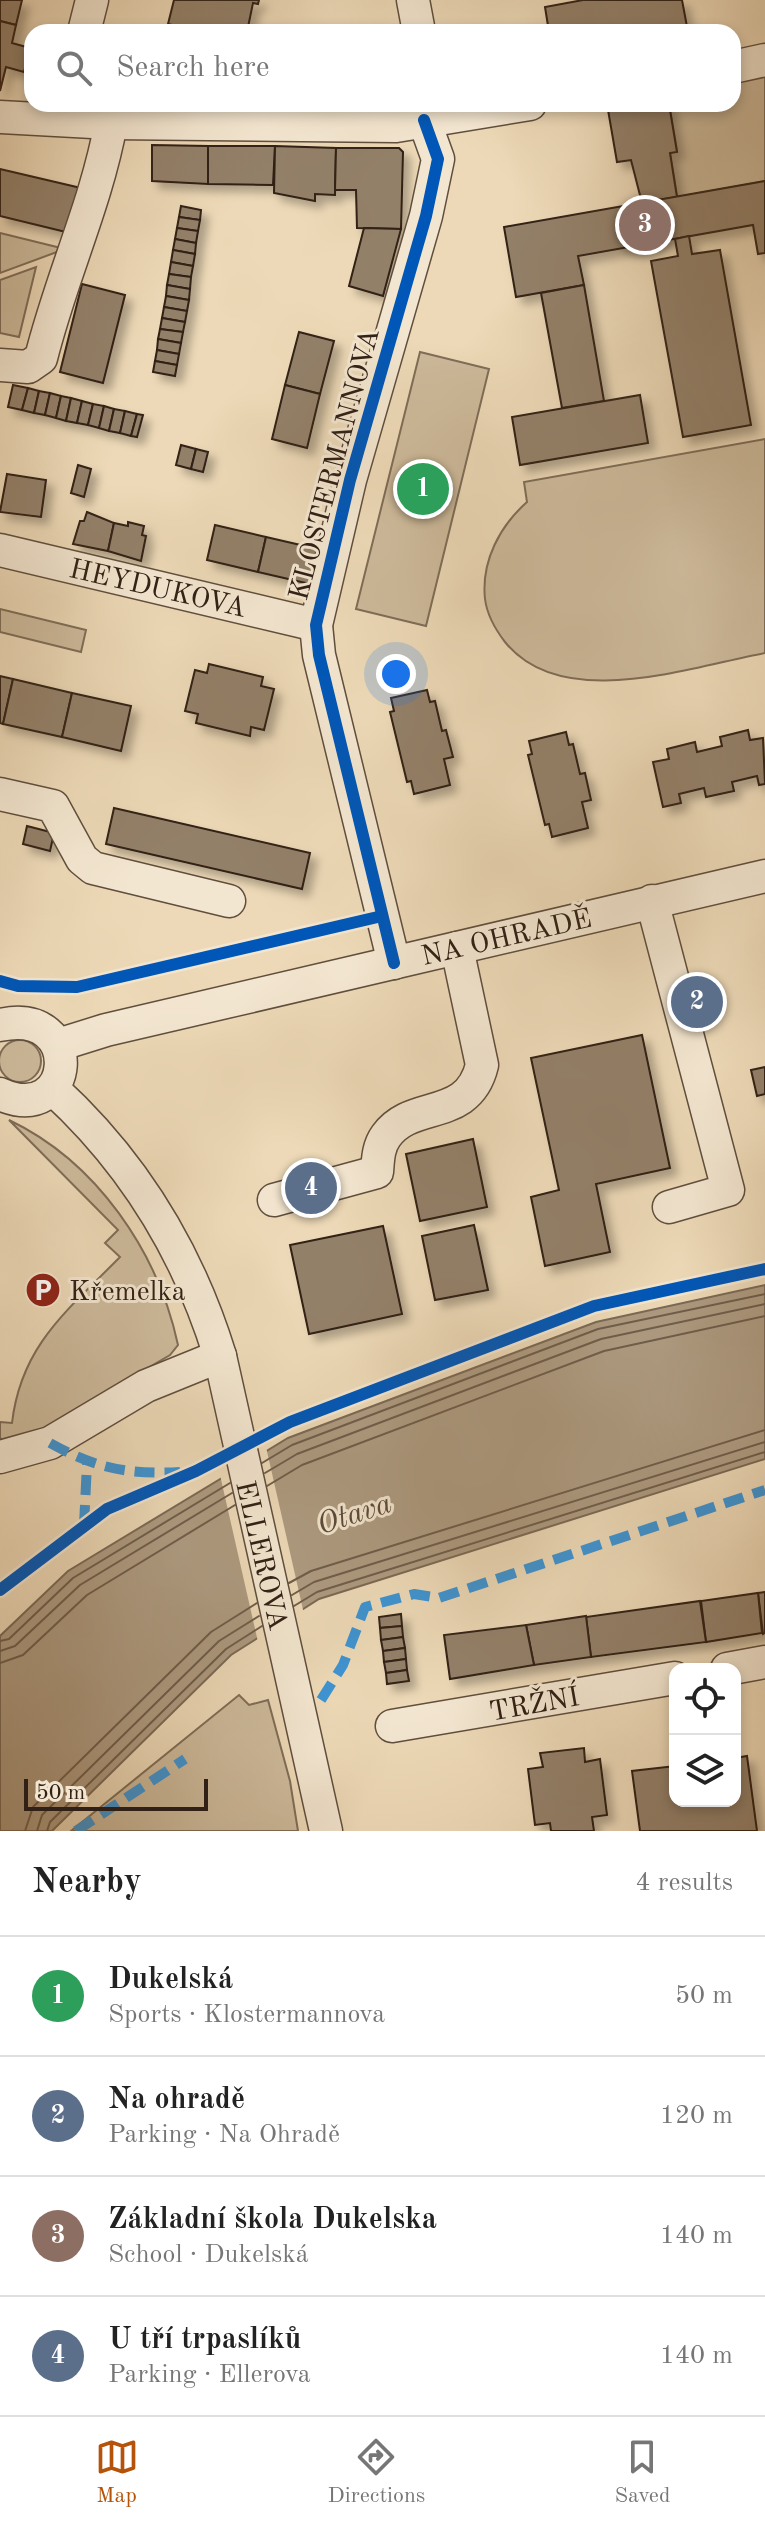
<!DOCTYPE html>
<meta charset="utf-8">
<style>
:root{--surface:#fff;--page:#f6f6f6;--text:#222;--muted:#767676;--line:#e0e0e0;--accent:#b45309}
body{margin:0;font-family:"Old Standard TT",serif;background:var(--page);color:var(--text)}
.controls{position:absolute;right:24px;bottom:24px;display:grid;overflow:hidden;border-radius:16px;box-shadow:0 4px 12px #0003}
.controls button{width:72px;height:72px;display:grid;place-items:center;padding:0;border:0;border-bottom:2px solid var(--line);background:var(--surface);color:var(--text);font:40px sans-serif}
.scale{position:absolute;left:24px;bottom:20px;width:184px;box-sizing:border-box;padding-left:8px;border:4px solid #312015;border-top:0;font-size:22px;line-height:28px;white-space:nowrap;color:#312015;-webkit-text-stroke:6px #f3e6d0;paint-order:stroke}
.you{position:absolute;left:396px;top:674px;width:28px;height:28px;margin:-20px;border:6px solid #fff;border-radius:50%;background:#1a73e8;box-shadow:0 0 0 12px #1a73e833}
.badge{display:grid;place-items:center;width:52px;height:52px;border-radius:50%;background:var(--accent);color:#fff;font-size:26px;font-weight:700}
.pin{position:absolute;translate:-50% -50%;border:4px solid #fff;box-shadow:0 2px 8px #0006}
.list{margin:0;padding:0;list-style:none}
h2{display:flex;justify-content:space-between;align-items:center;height:104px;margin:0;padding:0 32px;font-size:34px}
h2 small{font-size:26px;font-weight:400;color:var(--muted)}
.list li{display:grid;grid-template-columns:52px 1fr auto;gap:24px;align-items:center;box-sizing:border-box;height:120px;padding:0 32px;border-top:2px solid var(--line)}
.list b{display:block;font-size:30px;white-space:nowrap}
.list p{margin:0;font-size:26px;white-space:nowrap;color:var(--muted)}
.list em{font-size:26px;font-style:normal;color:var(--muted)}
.icon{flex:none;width:44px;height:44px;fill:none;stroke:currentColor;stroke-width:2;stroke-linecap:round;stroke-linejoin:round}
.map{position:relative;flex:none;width:765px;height:1831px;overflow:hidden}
.search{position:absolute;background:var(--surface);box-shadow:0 4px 12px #0003;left:24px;right:24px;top:24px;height:88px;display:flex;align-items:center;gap:20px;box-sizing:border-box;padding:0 28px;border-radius:24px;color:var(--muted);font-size:30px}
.sheet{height:584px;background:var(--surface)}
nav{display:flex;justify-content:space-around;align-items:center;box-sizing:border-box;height:112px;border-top:2px solid var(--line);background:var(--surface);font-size:22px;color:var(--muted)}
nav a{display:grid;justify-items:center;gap:4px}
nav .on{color:var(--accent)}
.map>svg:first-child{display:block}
.green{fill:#cdba9b;stroke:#7f6d58;stroke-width:2}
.water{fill:#ad9a80;stroke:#7b6955;stroke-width:2}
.pier{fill:#edd9b7}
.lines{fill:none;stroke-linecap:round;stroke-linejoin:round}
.shore{stroke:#6f5d4a;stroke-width:2}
.building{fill:#938069;stroke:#312015;stroke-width:2;filter:url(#shadow)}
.minor-casing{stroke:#604e3e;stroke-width:35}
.minor{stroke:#f3e6d0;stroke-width:32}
.quiet{stroke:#3d94d3;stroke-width:10;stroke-dasharray:20 10;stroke-linecap:butt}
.cycleway-casing{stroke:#f3e6d0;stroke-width:17}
.cycleway{stroke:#0057b8;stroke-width:12}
.labels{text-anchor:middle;stroke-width:6;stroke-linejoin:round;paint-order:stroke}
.street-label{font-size:28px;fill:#312015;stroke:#f3e6d0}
.poi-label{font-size:28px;fill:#312015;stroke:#f3e6d0;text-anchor:start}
.water-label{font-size:30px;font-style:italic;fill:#5c4b3a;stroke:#f3e6d0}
</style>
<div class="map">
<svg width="765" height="1831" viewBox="0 0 765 1831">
<defs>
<filter id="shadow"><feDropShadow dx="7" dy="7" stdDeviation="4" flood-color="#0004"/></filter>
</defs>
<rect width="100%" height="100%" fill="#edd9b7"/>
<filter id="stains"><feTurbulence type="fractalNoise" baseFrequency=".0025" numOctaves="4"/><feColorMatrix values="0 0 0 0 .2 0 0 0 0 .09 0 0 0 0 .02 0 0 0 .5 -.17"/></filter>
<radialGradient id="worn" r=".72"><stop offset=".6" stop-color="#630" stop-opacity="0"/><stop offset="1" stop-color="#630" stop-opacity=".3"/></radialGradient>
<g class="green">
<path d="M765 69V181L677 197 670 153 677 151 669 104H733V75Z"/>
<path d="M0 233 65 249 0 273Z"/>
<path d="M36 267 19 337 0 333V280Z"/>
<path d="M420 352 489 369 426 626 356 609Z"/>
<path d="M765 439V653C690 667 562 713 505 642 495 629 487 615 485 599 481 561 500 526 527 502L524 482Z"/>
<path d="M0 609 86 630 81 652 0 632Z"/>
<circle cx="20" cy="1061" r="21"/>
<path d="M9 1120C97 1162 158 1252 178 1345L170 1355 23 1441 4 1442 0 1438V1422L12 1423C21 1345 68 1310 120 1257L105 1243 118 1230Z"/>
<path d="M239 1695 249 1705 268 1700 290 1781 298 1831H71Z"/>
</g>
<path class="water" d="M765 1285V1459L319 1599 231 1655 52 1831H0V1636L68 1571 288 1438 596 1322Z"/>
<path class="pier" d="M266 1447 304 1614 258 1642 220 1475Z"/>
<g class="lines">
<g class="shore">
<path d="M262 1463 292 1445 598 1329 765 1294"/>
<path d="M265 1473 297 1454 601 1339 765 1304"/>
<path d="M267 1486 302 1465 604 1351 765 1316"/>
<path d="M289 1583 311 1571 765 1430"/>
<path d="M292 1595 314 1582 765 1442"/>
<path d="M294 1606 317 1592 765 1452"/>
<path d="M0 1641 9 1639 73 1578 230 1483"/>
<path d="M0 1651 15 1646 80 1585 232 1493"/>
<path d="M0 1663 23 1655 87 1595 235 1505"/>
<path d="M25 1831 33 1807 211 1632 257 1603"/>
<path d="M37 1831 42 1815 219 1641 259 1616"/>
<path d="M47 1831 50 1822 226 1649 262 1626"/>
</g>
</g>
<g class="building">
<path d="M0 0H22L16 25 0 21Z"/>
<path d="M174 0H259L258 4 253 3 247 32H202L168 24Z"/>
<path d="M583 0H682L688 32H549L545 7Z"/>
<path d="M0 21 16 25 12 43 30 48 24 72 6 67 0 91Z"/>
<path d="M607 104H669L677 152 670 153 677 197 642 203 631 160 617 162Z"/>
<path d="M152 145 208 146V184L152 181Z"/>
<path d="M208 146H275L273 185 208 184Z"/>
<path d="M275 146 336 148 335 195 315 194V201L274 193Z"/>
<path d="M336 148H399L403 152 401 229 357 228 356 190H335Z"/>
<path d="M0 169 81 188 70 233 0 216Z"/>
<path d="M765 181V253L758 254 753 225 578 256 584 285 516 297 504 227Z"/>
<path d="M181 206 201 210 200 220 179 217Z"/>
<path d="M179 217 200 220 198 231 177 228Z"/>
<path d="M177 228 198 231 196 243 175 239Z"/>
<path d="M364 228 401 229 383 296 349 286Z"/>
<path d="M689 236 692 254 720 250 751 425 683 437 651 261 678 256 675 239Z"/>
<path d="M175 239 196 243 195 254 173 250Z"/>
<path d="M173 250 195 254 193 266 171 262Z"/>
<path d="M171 262 193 266 191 277 169 274Z"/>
<path d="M169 274 191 277 190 289 167 285Z"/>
<path d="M82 284 125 295 103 383 60 372Z"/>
<path d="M167 285 190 289 189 300 166 296Z"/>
<path d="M584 285 604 401 562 408 541 293Z"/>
<path d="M166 296 189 300 187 311 164 307Z"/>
<path d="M164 307 187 311 185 322 162 318Z"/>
<path d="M162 318 185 322 183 332 160 329Z"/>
<path d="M160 329 183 332 181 343 158 339Z"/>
<path d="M299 332 334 341 320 394 285 385Z"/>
<path d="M158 339 181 343 179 354 157 350Z"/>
<path d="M157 350 179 354 177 365 155 361Z"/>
<path d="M155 361 177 365 175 376 153 372Z"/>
<path d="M13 385 28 388 22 410 8 407Z"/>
<path d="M285 385 320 394 307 448 272 439Z"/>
<path d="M28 388 39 391 34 413 22 410Z"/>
<path d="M39 391 50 393 45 415 34 413Z"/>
<path d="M50 393 61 396 56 418 45 415Z"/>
<path d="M640 395 648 443 520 465 512 417Z"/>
<path d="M61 396 71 398 66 421 56 418Z"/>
<path d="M71 398 82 401 77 423 66 421Z"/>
<path d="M82 401 93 404 88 425 77 423Z"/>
<path d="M93 404 104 406 99 428 88 425Z"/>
<path d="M104 406 114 409 109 431 99 428Z"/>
<path d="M114 409 125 411 120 433 109 431Z"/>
<path d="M125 411 137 414 131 436 120 433Z"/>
<path d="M137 414 143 415 137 437 131 436Z"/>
<path d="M181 445 196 449 191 469 176 465Z"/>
<path d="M196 449 208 452 203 472 191 469Z"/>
<path d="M78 465 91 469 84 497 71 493Z"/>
<path d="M7 474 46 480 41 517 0 512Z"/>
<path d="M87 512 114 523 108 551 73 544 80 521H84Z"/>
<path d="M128 522 144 526 142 535 146 536 141 561 108 551 114 523 128 526Z"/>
<path d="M215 525 266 537 258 572 207 560Z"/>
<path d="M266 537 318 549 310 584 258 572Z"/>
<path d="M209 664 263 677 261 686 274 689 264 730 251 727 250 736 196 723 198 714 185 711 195 670 207 673Z"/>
<path d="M0 676 13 679 3 724 0 723Z"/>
<path d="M13 679 72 693 62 737 3 724Z"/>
<path d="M427 690 430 702 435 701 442 731 446 730 453 757 444 759 450 785 414 794 411 781 407 782 390 712 394 711 391 698Z"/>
<path d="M72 693 131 706 121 751 62 737Z"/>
<path d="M748 730 750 740 763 738 765 784 759 785 757 776 732 782 734 791 706 797 704 788 679 794 681 803 663 807 653 762 669 759 667 749 695 742 697 752 722 746 720 737Z"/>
<path d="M566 732 569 745 573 744 580 774 585 773 591 800 582 802 588 828 552 837 549 824 545 825 528 755 532 754 529 741Z"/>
<path d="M114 808 310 853 302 889 106 844Z"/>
<path d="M27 826 54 833 50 851 23 844Z"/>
<path d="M642 1035 670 1168 596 1184 610 1252 545 1266 531 1197 559 1190 531 1058Z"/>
<path d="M765 1067V1094L757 1096 751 1070Z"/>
<path d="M473 1139 487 1207 420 1221 406 1154Z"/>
<path d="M474 1225 488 1290 435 1300 422 1236Z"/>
<path d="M383 1226 402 1314 309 1334 290 1245Z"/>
<path d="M765 1592V1633L763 1634 758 1593Z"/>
<path d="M758 1593 762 1633 706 1642 701 1601Z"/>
<path d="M700 1601 706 1642 591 1657 586 1617Z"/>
<path d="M401 1614 402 1626 380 1628 379 1617Z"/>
<path d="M586 1616 591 1657 534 1665 526 1625Z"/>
<path d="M526 1625 534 1665 450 1679 444 1635Z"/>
<path d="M402 1626 403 1637 381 1640 380 1628Z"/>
<path d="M403 1637 405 1648 383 1651 381 1640Z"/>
<path d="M405 1648 406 1659 384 1662 383 1651Z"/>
<path d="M406 1659 407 1670 386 1673 384 1662Z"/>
<path d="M407 1670 409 1681 387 1684 386 1673Z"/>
<path d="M584 1748 585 1762 600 1759 607 1815 592 1817 594 1831H551L550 1823 535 1825 528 1769 543 1767 540 1753Z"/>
<path d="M747 1756 757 1831H640L632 1771 675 1766V1801H735V1758Z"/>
</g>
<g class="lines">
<defs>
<g id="minor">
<path d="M413 0 419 32"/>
<path d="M84 32 92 0"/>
<path d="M733 67 765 60"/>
<path d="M0 117 111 123 396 126 530 104"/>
<path d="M0 365 28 367 41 358C61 277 96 205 111 123"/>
<path d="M0 550 316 625"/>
<path d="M0 794 53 806 82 859 93 868 229 901"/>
<path d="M652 901 728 1190 669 1207"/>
<path d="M394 963 319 655 316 625 350 480 426 216 438 159 424 120"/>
<path d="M0 1025C86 1006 76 1128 0 1094"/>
<path d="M58 1045 106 1030 765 876"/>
<path d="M53 1089C134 1163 188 1252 220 1356L326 1831"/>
<path d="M274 1200 377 1172C378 1160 378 1147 386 1136 412 1099 468 1123 482 1065L457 948"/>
<path d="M0 1457 50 1443 146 1386 220 1356"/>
<path d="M727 1669 765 1662"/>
<path d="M392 1726 675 1678"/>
</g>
</defs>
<use href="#minor" class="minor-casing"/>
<use href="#minor" class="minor"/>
<g class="quiet">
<path d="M50 1443C95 1468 128 1475 180 1472"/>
<path d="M84 1525 87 1464"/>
<path d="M321 1700 343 1665 365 1607 414 1594 439 1598 765 1490"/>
<path d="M76 1831 185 1759"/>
</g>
<defs>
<g id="cycleway">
<path d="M394 963 319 655 316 625 350 480 426 216 438 159 424 120"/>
<path d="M0 981 18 986 77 987 382 916"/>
<path d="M0 1590 107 1509 196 1471 290 1422 594 1306 765 1269"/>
</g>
</defs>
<use href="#cycleway" class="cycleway-casing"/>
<use href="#cycleway" class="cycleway"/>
</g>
<defs>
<symbol id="parking-disc" viewBox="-11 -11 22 22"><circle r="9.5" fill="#8f2418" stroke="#f3e6d0"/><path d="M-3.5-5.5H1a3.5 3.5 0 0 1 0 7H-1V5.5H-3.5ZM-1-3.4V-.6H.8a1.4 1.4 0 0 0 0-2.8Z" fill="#fff"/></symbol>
</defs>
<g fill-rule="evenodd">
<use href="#parking-disc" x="23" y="1270" width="40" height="40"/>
</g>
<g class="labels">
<g class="street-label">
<text transform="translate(333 464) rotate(-75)" y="10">KLOSTERMANNOVA</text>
<text transform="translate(158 587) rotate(13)" y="10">HEYDUKOVA</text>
<text transform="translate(506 936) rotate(-13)" y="10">NA OHRADĚ</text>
<text transform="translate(263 1555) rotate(77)" y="10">ELLEROVA</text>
<text transform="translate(534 1703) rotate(-10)" y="10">TRŽNÍ</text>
</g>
<g class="poi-label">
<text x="69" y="1300">Křemelka</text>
</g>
<g class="water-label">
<text transform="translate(354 1513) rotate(-18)" y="10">Otava</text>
</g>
</g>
<rect width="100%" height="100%" filter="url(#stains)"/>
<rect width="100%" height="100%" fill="url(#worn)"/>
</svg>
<div class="controls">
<button><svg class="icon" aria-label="locate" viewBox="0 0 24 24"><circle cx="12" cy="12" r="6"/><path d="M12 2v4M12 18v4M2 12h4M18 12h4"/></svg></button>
<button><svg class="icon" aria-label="layers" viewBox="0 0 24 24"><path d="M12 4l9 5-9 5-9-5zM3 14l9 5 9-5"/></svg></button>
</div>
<div class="scale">50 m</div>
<div class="you"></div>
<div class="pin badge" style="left:423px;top:489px;background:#2e9e5b">1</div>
<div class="pin badge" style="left:697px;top:1002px;background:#5c6f8a">2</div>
<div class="pin badge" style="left:645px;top:225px;background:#8d6e63">3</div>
<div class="pin badge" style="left:311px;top:1188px;background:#5c6f8a">4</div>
<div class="search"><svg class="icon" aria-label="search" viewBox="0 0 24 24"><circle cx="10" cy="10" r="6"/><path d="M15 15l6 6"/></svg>Search here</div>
</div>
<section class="sheet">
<h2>Nearby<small>4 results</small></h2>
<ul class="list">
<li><span class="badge" style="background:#2e9e5b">1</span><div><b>Dukelská</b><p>Sports · Klostermannova</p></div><em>50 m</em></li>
<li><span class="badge" style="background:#5c6f8a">2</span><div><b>Na ohradě</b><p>Parking · Na Ohradě</p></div><em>120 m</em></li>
<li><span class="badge" style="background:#8d6e63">3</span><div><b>Základní škola Dukelska</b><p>School · Dukelská</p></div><em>140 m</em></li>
<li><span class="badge" style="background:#5c6f8a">4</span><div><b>U tří trpaslíků</b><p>Parking · Ellerova</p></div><em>140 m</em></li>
</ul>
</section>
<nav>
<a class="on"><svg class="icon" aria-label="map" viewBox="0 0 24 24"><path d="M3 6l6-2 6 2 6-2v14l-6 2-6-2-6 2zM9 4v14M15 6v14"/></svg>Map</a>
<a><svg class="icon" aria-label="directions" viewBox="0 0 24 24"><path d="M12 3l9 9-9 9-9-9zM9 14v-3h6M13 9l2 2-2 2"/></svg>Directions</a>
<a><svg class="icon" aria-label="saved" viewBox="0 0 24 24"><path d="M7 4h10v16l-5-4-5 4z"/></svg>Saved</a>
</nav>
